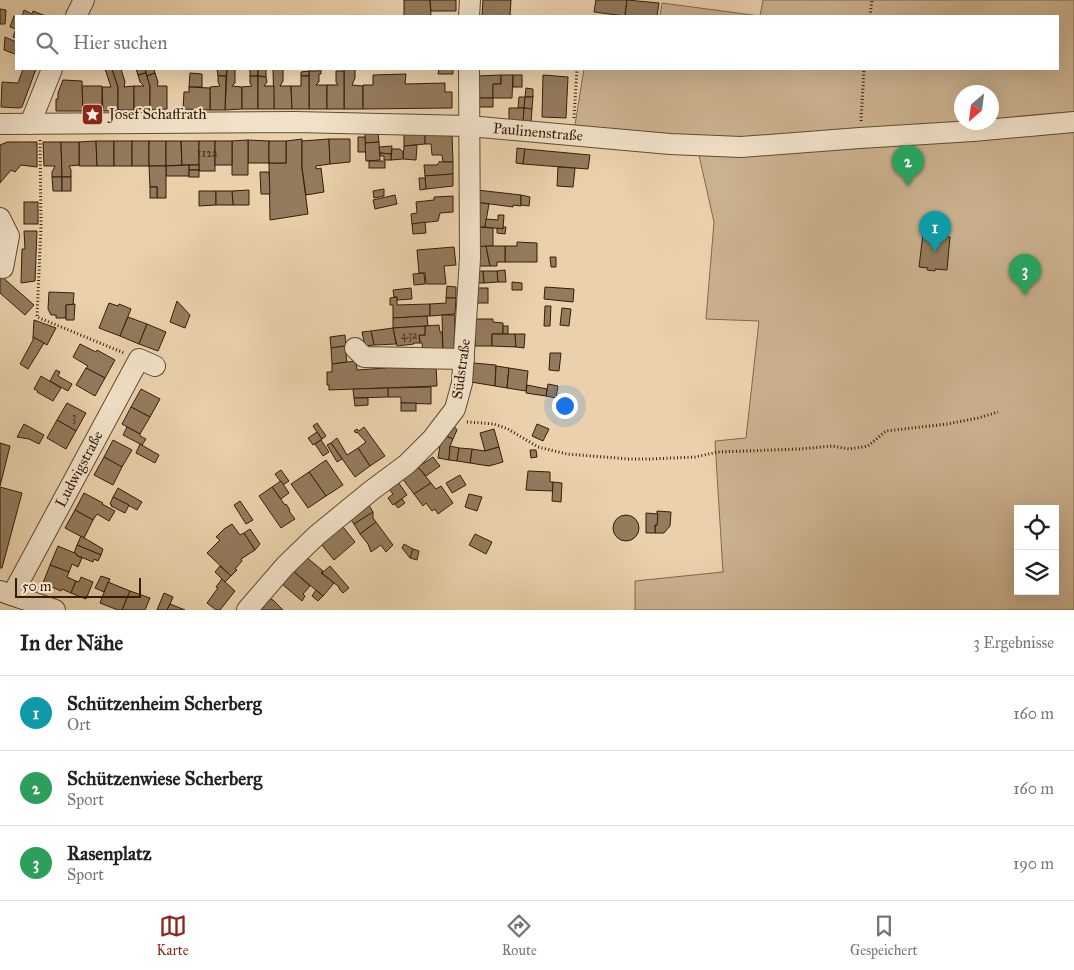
<!DOCTYPE html>
<html lang="de">
<meta charset="utf-8">
<style>
:root{--surface:#fff;--page:#f2f2f2;--text:#222;--muted:#767676;--line:#e0e0e0;--accent:#8f2418}
body{margin:0;font-family:"IM FELL Great Primer",serif;background:var(--page);color:var(--text)}
.controls{position:absolute;right:15px;bottom:15px;display:grid;overflow:hidden;border-radius:0px;box-shadow:0 5px 20px #0002}
.controls button{width:45px;height:45px;display:grid;place-items:center;padding:0;border:0;border-bottom:1px solid var(--line);background:var(--surface);color:var(--text);font:25px sans-serif}
.compass{position:absolute;left:954px;top:85px;width:45px;height:45px;border-radius:50%;background:var(--surface);box-shadow:0 5px 20px #0002;rotate:208deg}
.scale{position:absolute;left:15px;bottom:12px;width:126px;box-sizing:border-box;padding-left:5px;border:2px solid #351d08;border-top:0;font-size:14px;line-height:18px;white-space:nowrap;color:#351d08;-webkit-text-stroke:4px #f1e1c8;paint-order:stroke}
.you{position:absolute;left:564px;top:405px;width:18px;height:18px;margin:-12px;border:4px solid #fff;border-radius:50%;background:#1a73e8;box-shadow:0 0 0 8px #1a73e833}
.badge{display:grid;place-items:center;width:32px;height:32px;border-radius:50%;background:var(--accent);color:#fff;font-size:16px;font-weight:700}
.pin{position:absolute;translate:-50% -41px;filter:drop-shadow(0 1px 2px #0008)}
.pin::after{content:'';position:absolute;top:26px;width:18px;height:15px;background:inherit;clip-path:polygon(0 0,100% 0,50% 100%)}
.list{margin:0;padding:0;list-style:none}
h2{display:flex;justify-content:space-between;align-items:center;height:65px;margin:0;padding:0 20px;font-size:21px}
h2 small{font-size:16px;font-weight:400;color:var(--muted)}
.list li{display:grid;grid-template-columns:32px 1fr auto;gap:15px;align-items:center;box-sizing:border-box;height:75px;padding:0 20px;border-top:1px solid var(--line)}
.list b{display:block;font-size:19px;white-space:nowrap}
.list p{margin:0;font-size:16px;white-space:nowrap;color:var(--muted)}
.list em{font-size:16px;font-style:normal;color:var(--muted)}
.icon{flex:none;width:28px;height:28px;fill:none;stroke:currentColor;stroke-width:2;stroke-linecap:round;stroke-linejoin:round}
.map{position:relative;flex:none;width:1074px;height:610px;overflow:hidden}
.search{position:absolute;background:var(--surface);box-shadow:0 5px 20px #0002;left:15px;right:15px;top:15px;height:55px;display:flex;align-items:center;gap:12px;box-sizing:border-box;padding:0 18px;border-radius:0px;color:var(--muted);font-size:19px}
.sheet{height:290px;background:var(--surface)}
nav{display:flex;justify-content:space-around;align-items:center;box-sizing:border-box;height:70px;border-top:1px solid var(--line);background:var(--surface);font-size:14px;color:var(--muted)}
nav a{display:grid;justify-items:center;gap:2px}
nav .on{color:var(--accent)}
.map>svg:first-child{display:block}
.grass{fill:#cbb28f;stroke:#80684c;fill-rule:evenodd}
.building{fill:#937b5d;stroke:#351d08}
.lines{fill:none;stroke-linecap:round;stroke-linejoin:round}
.minor-casing{stroke:#624a31;stroke-width:22}
.path{stroke:#351d08;stroke-width:3;stroke-dasharray:1 2.5;stroke-linecap:butt}
.minor{stroke:#f1e1c8;stroke-width:20}
.labels{text-anchor:middle;stroke-width:4;stroke-linejoin:round;paint-order:stroke}
.number-label{font-size:12px;fill:#4c341d}
.poi-label{font-size:15px;fill:#351d08;stroke:#f1e1c8;text-anchor:start}
.street-label{font-size:15px;fill:#351d08;stroke:#f1e1c8}
</style>
<div class="map">
<svg width="1074" height="610" viewBox="0 0 1074 610">
<rect width="100%" height="100%" fill="#ead1ab"/>
<filter id="stains"><feTurbulence type="fractalNoise" baseFrequency=".004" numOctaves="4"/><feColorMatrix values="0 0 0 0 .2 0 0 0 0 .09 0 0 0 0 .02 0 0 0 .5 -.17"/></filter>
<radialGradient id="worn" r=".72"><stop offset=".6" stop-color="#630" stop-opacity="0"/><stop offset="1" stop-color="#630" stop-opacity=".3"/></radialGradient>
<g class="grass">
<path d="M763 0H1074V120L739 140 574 131 584 69H1058V16H660L662 3 760 16ZM962 92H992V122H962Z"/>
<path d="M1074 124V610H635V581L723 572 715 441 746 438 759 321 706 319 714 222 698 151ZM1018 509H1055V591H1018Z"/>
</g>
<g class="building">
<path d="M404 0H430L431 16H404Z"/>
<path d="M430 0H456V11H431Z"/>
<path d="M483 0H511L510 16H482Z"/>
<path d="M596 0H627L625 16 594 12Z"/>
<path d="M627 0 659 3 657 16H625Z"/>
<path d="M0 9 6 10 5 24H0Z"/>
<path d="M24 10 32 14 33 11 46 16H22Z"/>
<path d="M14 16H16V38L13 37 16 29 10 27Z"/>
<path d="M5 37 16 42V51L15 54 4 50Z"/>
<path d="M21 69H36L22 107 19 108 1 107 2 82 18 83 23 69Z"/>
<path d="M105 69H112L118 87V111H103L102 87H111Z"/>
<path d="M112 69H121L125 82 124 87 134 86V110H118V87Z"/>
<path d="M136 69H145L146 73 138 75Z"/>
<path d="M145 69H154L155 73 147 76Z"/>
<path d="M217 69H227L226 76H218Z"/>
<path d="M227 69H235V83L232 86 242 87V109L225 110Z"/>
<rect x="250" y="69" width="8" height="7"/>
<path d="M258 69H266V77L258 76Z"/>
<path d="M273 69H283V81L280 86H291L292 109H274Z"/>
<path d="M318 69H321V74H319V82L316 85H327V109H309V71H319Z"/>
<path d="M344 69H355V78L352 85 363 86V109H344Z"/>
<path d="M439 69H453V74H438Z"/>
<path d="M309 71V76H301V72Z"/>
<path d="M336 71H344V109H327V85H338L336 82Z"/>
<path d="M146 73 150 86V110H134V86H144L140 82 138 75Z"/>
<path d="M155 73 158 82 157 86H167V109L150 110V86L147 76Z"/>
<path d="M190 73 202 74V87H189Z"/>
<path d="M406 74 405 84 445 83V92H452V108L363 109V85H373V75Z"/>
<path d="M501 75V84H493V98H478L477 76Z"/>
<path d="M501 75H513L512 98H493V84H501Z"/>
<rect x="513" y="75" width="9" height="12"/>
<path d="M543 75 568 77 566 118 542 117Z"/>
<path d="M218 76H226L225 110H210V87L220 86 218 82Z"/>
<path d="M250 76H258V109H242V87L252 86 250 83Z"/>
<path d="M258 76 266 77 267 82 264 86H274V109H258Z"/>
<path d="M301 76H309V109H292L291 86H301Z"/>
<path d="M63 80 82 81 83 111H56V99H58V93Z"/>
<path d="M82 86H102V111H83Z"/>
<path d="M189 87 210 88V110L183 109 184 92H189Z"/>
<path d="M526 88 533 89V97H525Z"/>
<path d="M519 97H525L524 108H518Z"/>
<path d="M525 97H533L532 109 524 108Z"/>
<rect x="478" y="98" width="15" height="9"/>
<path d="M509 108H524L523 123 509 122Z"/>
<path d="M524 108 532 109 531 123H523Z"/>
<path d="M404 132 425 133V144L404 146Z"/>
<path d="M365 133H378L379 142 365 143Z"/>
<path d="M425 133 452 134 453 162H443L442 155H432L431 144H425Z"/>
<path d="M358 137H365L366 152H358Z"/>
<path d="M302 139V168L308 214 270 220 269 163H286V141Z"/>
<path d="M329 139 330 164 316 166V169L321 168 324 192 306 195 302 168V141Z"/>
<path d="M329 139H350V162L330 164Z"/>
<path d="M248 140 269 141V163H248Z"/>
<path d="M248 140V175H232V141Z"/>
<path d="M96 141 97 166H79V142Z"/>
<path d="M96 141H114V166H97Z"/>
<rect x="114" y="141" width="18" height="25"/>
<rect x="132" y="141" width="17" height="25"/>
<rect x="149" y="141" width="17" height="25"/>
<path d="M166 141H181L182 165 166 166Z"/>
<path d="M181 141H199V165H182Z"/>
<rect x="199" y="141" width="16" height="30"/>
<rect x="215" y="141" width="17" height="24"/>
<rect x="269" y="141" width="17" height="22"/>
<path d="M7 142H37V167L21 165 15 172 11 170 0 183V145Z"/>
<path d="M43 142H61L62 177H52V172L55 166H44Z"/>
<path d="M61 142H79V165L69 166 71 170V177H62Z"/>
<path d="M379 142 380 160 366 161 365 143Z"/>
<path d="M417 145 416 160 403 159 404 146Z"/>
<path d="M392 146 391 154 380 153 379 147Z"/>
<path d="M517 148 525 149 523 164 516 163Z"/>
<path d="M392 149H400L403 152V159L391 160Z"/>
<path d="M525 149 590 155 588 169 523 164Z"/>
<path d="M380 153 391 154V160H384V156H380Z"/>
<rect x="369" y="161" width="16" height="7"/>
<path d="M440 161V162H453V174L425 176 424 165H437Z"/>
<rect x="189" y="165" width="10" height="5"/>
<path d="M189 165V176H166V166Z"/>
<path d="M149 166H166V198H157V187H150Z"/>
<path d="M558 167 575 168 573 187 557 186Z"/>
<rect x="189" y="170" width="10" height="7"/>
<path d="M260 172H269L270 194H261Z"/>
<path d="M453 174V186L426 189 425 176Z"/>
<path d="M52 177H62V191H53Z"/>
<rect x="62" y="177" width="9" height="14"/>
<path d="M419 178H425L426 189 420 190Z"/>
<rect x="150" y="187" width="7" height="11"/>
<path d="M384 189V196L374 198 373 191Z"/>
<path d="M249 190V205H233L232 191Z"/>
<path d="M477 190 521 195V206L513 205V207L476 202Z"/>
<path d="M199 191H216V205L199 206Z"/>
<path d="M216 191H232L233 205H216Z"/>
<path d="M395 195 397 204 375 209 373 200Z"/>
<path d="M521 195 530 197 529 206 521 205Z"/>
<path d="M453 196V212L440 213 438 221 412 224 411 214 417 213 416 202 434 200V197Z"/>
<rect x="24" y="202" width="14" height="22"/>
<path d="M476 202 489 204 485 227H475Z"/>
<path d="M498 215H504L503 229 485 227 486 219 498 220Z"/>
<path d="M425 222 426 233 413 234 412 224Z"/>
<path d="M475 227 493 228V246L474 247Z"/>
<path d="M503 227H506L505 234 497 233V228L503 229Z"/>
<path d="M24 231H37L35 281 21 283 22 249H25Z"/>
<path d="M923 234 950 237 947 270 935 269V271L927 270 928 268 919 267Z"/>
<path d="M517 242 537 243V262H505V246H517Z"/>
<path d="M486 246 490 266H475L474 247Z"/>
<path d="M486 246H505V262H497V266H490Z"/>
<path d="M454 247 456 265 444 266 446 284H426L425 273H419L417 250Z"/>
<path d="M550 257H556V267H551Z"/>
<path d="M505 270 506 282H498L497 271Z"/>
<path d="M477 271H483L484 283H478Z"/>
<path d="M483 271H497L498 282 484 283Z"/>
<path d="M424 273 425 284 414 285 413 274Z"/>
<path d="M0 275 34 305 25 315 0 293Z"/>
<path d="M512 282 522 283V290H512Z"/>
<path d="M447 286 456 287V298H446Z"/>
<path d="M545 287 574 289 573 302 544 299Z"/>
<path d="M411 288 412 299 397 300V297H394L393 290Z"/>
<rect x="475" y="288" width="13" height="15"/>
<path d="M49 292 74 293 73 305H66V318H56V315H51L48 309Z"/>
<path d="M397 297V305L430 304V316L393 318V305H390V298Z"/>
<path d="M446 298H456L455 314 430 316V304L446 303Z"/>
<path d="M177 301 190 315 185 328 170 322Z"/>
<path d="M109 303 118 306 119 304 131 309 120 336 99 328Z"/>
<path d="M75 304 74 320H66V305Z"/>
<path d="M545 306H551L550 326H544Z"/>
<path d="M562 308 571 309 569 326 560 325Z"/>
<path d="M442 315H455L454 351 443 352Z"/>
<path d="M427 316 428 326 393 328V318Z"/>
<path d="M128 317 147 324 139 344 120 336Z"/>
<path d="M475 319H493V322L503 323V334H492V346H475Z"/>
<path d="M34 320 56 328 47 345 33 337Z"/>
<path d="M147 324 166 332 158 351 139 344Z"/>
<path d="M439 325 440 332H442L443 352H423L422 343H420L419 335H425V326Z"/>
<path d="M425 326V335H419L420 343H414V344L397 346 393 328Z"/>
<rect x="503" y="326" width="5" height="8"/>
<path d="M393 328 396 344 374 345 371 331Z"/>
<path d="M371 331 374 345 365 346 362 332Z"/>
<path d="M492 334H515L516 347 492 346Z"/>
<path d="M515 334H525L524 348 516 347Z"/>
<path d="M345 335 346 346 331 348 330 337Z"/>
<path d="M33 337 44 343 28 369 20 364 33 340Z"/>
<path d="M80 344 96 352 97 350 115 360 105 378 86 368 88 366 73 357Z"/>
<path d="M345 346 347 362 332 364 331 348Z"/>
<path d="M550 353H561L559 371 549 370Z"/>
<path d="M356 361 357 370 386 368V367L436 364 437 386 329 390V385H327V372H332V364Z"/>
<path d="M473 363 496 365 495 386 471 382Z"/>
<path d="M496 366 509 368 507 388 495 386Z"/>
<path d="M86 368 105 378 95 396 76 385Z"/>
<path d="M509 368 528 371 526 391 507 388Z"/>
<path d="M56 370 60 372 58 376 72 384 68 391 50 381Z"/>
<path d="M41 376 61 388 53 401 37 392 38 391 34 389Z"/>
<path d="M548 384 558 386 556 398 546 396Z"/>
<path d="M527 385 547 389 546 396 526 393Z"/>
<path d="M431 387V404L401 403V397H388V388Z"/>
<path d="M388 388V397L354 398 353 389Z"/>
<path d="M141 389 160 399 150 417 131 407Z"/>
<path d="M354 398H368V405L355 406Z"/>
<path d="M67 403 86 413 76 431 57 420Z"/>
<rect x="401" y="403" width="15" height="8"/>
<path d="M131 407 150 417 140 434 122 424Z"/>
<path d="M57 420 76 431 66 449 47 438Z"/>
<path d="M317 423 326 436 322 439 313 426Z"/>
<path d="M24 424 44 435 39 444 29 439 17 437Z"/>
<path d="M537 424 549 429 543 441 532 436Z"/>
<path d="M454 426 457 430 453 439 446 436Z"/>
<path d="M127 427 140 434V436L146 439 142 445 123 435Z"/>
<path d="M364 427 385 456 370 466 358 448 366 442 357 432 356 433 354 431 357 429 359 431Z"/>
<path d="M494 429 499 447 485 451 480 433Z"/>
<path d="M317 432 322 439 313 445 308 438Z"/>
<path d="M446 436 453 439 450 446 449 460 438 458 440 445Z"/>
<path d="M337 438 347 455 358 448 370 466 355 477 331 443Z"/>
<path d="M113 440 132 450 122 467 104 457Z"/>
<path d="M321 440 329 452 323 456 315 444Z"/>
<path d="M0 443 10 446 0 486Z"/>
<path d="M331 443 342 459 337 462 327 445Z"/>
<path d="M140 444 159 455 155 463 136 453Z"/>
<path d="M450 446 459 448 457 461 449 460Z"/>
<path d="M499 447 503 462 489 466 470 463 472 449 485 451Z"/>
<path d="M459 448 472 449 470 463 457 461Z"/>
<path d="M530 450H536L537 457 531 458Z"/>
<path d="M104 457 122 467 113 485 94 475Z"/>
<path d="M433 457 440 466 426 476 418 467Z"/>
<path d="M326 460 343 485 326 496 309 472Z"/>
<path d="M418 467 431 483 414 494 402 478Z"/>
<path d="M281 470 289 481 283 485 275 474Z"/>
<path d="M528 471 550 472V482H553V491L526 490Z"/>
<path d="M309 472 326 496 308 508 291 484Z"/>
<path d="M460 475 466 485 452 493 446 483Z"/>
<path d="M281 481 289 493 281 499 272 487Z"/>
<path d="M398 482 407 495 393 505 388 498 393 494 389 489Z"/>
<path d="M553 482 562 483 561 502 552 501Z"/>
<path d="M431 483 436 489 441 486 453 503 438 514 435 509 432 511 426 503 423 506 414 494Z"/>
<path d="M0 487 22 493 2 568H0Z"/>
<path d="M272 487 285 505 286 504 290 510 289 511 295 519 281 528 259 496Z"/>
<path d="M118 488 142 502 137 510 113 497Z"/>
<path d="M84 493 103 503 102 504 115 511 109 521 97 514 93 520 75 510Z"/>
<path d="M469 494 482 497 477 511 465 507Z"/>
<path d="M113 497 129 505 125 513 111 506 112 505 110 504Z"/>
<path d="M402 499 405 503 398 508 395 504Z"/>
<path d="M240 501 253 520 246 524 234 505Z"/>
<path d="M367 502 373 512 354 524 348 516Z"/>
<path d="M75 510 93 520 84 538 65 528Z"/>
<path d="M657 511 671 512 670 526 664 533H655V525H657Z"/>
<path d="M373 512V518L376 522 360 534 354 524Z"/>
<path d="M646 513 658 514 657 525H655V533H646Z"/>
<circle cx="626" cy="528" r="13"/>
<path d="M376 522 393 545 386 552 381 545 371 552 368 544 360 534Z"/>
<path d="M232 524 240 535 244 533 255 550 241 559 242 561 235 569 237 570 231 576 207 553 220 540 216 537 224 529Z"/>
<path d="M343 527 355 542 334 560 321 544Z"/>
<path d="M250 529 260 544 255 550 244 533Z"/>
<path d="M475 534 492 542 486 554 469 545Z"/>
<path d="M81 536 103 549 101 555 77 545Z"/>
<path d="M404 544 413 549 410 558 402 548Z"/>
<path d="M77 545 101 555 98 561 94 559 93 562 76 555 77 554 74 553Z"/>
<path d="M58 546 77 554 76 555 82 558 78 567 72 564 69 572 50 565Z"/>
<path d="M413 549 419 551 417 560 410 558Z"/>
<path d="M305 556 323 571 321 573 334 583 323 596 293 571Z"/>
<path d="M50 565 69 572 67 577 76 581 71 593 62 589 61 591 43 583Z"/>
<path d="M220 566 231 576 225 582 215 572Z"/>
<path d="M330 566 349 588 343 593 339 589V587L322 573Z"/>
<path d="M293 571 310 586 303 594 305 596 302 601 282 584Z"/>
<path d="M101 576 110 579 104 592 95 588Z"/>
<path d="M81 577 93 582 86 599 71 593 76 581 79 582Z"/>
<path d="M222 579 235 591 220 610H216L207 603 218 588 216 587Z"/>
<path d="M108 582 130 591 122 610H118L100 603Z"/>
<path d="M316 590 323 596 318 601 312 596Z"/>
<path d="M130 591 150 598 145 610H122Z"/>
<path d="M164 593 173 597 170 604 167 610H157Z"/>
<path d="M270 599 273 600 283 610H261Z"/>
<path d="M170 604 185 610H167Z"/>
</g>
<g class="lines">
<defs>
<g id="minor">
<path d="M76 16 84 0"/>
<path d="M469 16 470 0"/>
<path d="M0 124 295 122 469 126 670 144 741 147 860 138 973 131 1074 122"/>
<path d="M30 124 52 69"/>
<path d="M0 218 9 236 3 268"/>
<path d="M355 348 364 357 464 359"/>
<path d="M0 591 55 610"/>
<path d="M12 595 139 359 155 366"/>
<path d="M247 610 285 566 317 535 372 490 407 464 432 439 455 409 462 383 470 258 469 69"/>
</g>
</defs>
<use href="#minor" class="minor-casing"/>
<g class="path">
<path d="M870 16 872 0"/>
<path d="M574 118 577 69"/>
<path d="M861 121 864 69"/>
<path d="M40 140 41 226 37 317 124 353"/>
<path d="M467 422 494 424 508 429 538 447 567 454 629 459H650L695 457 718 452 799 449 832 446 849 449 868 446 886 431 947 424 978 418 998 412"/>
</g>
<use href="#minor" class="minor"/>
</g>
<defs>
<symbol id="sight-square" viewBox="-11 -11 22 22"><rect x="-9" y="-9" width="18" height="18" rx="4" fill="#8f2418" stroke="#f1e1c8"/><path d="M0-6L1.8-2.2L6-1.7L2.9 1.2L3.7 5.4L0 3.3L-3.7 5.4L-2.9 1.2L-6-1.7L-1.8-2.2Z" fill="#fff"/></symbol>
</defs>
<g fill-rule="evenodd">
<use href="#sight-square" x="80" y="102" width="25" height="25"/>
</g>
<g class="labels">
<g class="number-label">
<text x="207" y="157">112a</text>
<text x="409" y="339">43a</text>
<text x="74" y="421">3</text>
</g>
<g class="poi-label">
<text x="109" y="119">Josef Schaffrath</text>
</g>
<g class="street-label">
<text transform="translate(538 132) rotate(5)" y="5">Paulinenstraße</text>
<text transform="translate(461 369) rotate(-82)" y="5">Südstraße</text>
<text transform="translate(79 469) rotate(-62)" y="5">Ludwigstraße</text>
</g>
</g>
<rect width="100%" height="100%" filter="url(#stains)"/>
<rect width="100%" height="100%" fill="url(#worn)"/>
</svg>
<div class="controls">
<button><svg class="icon" aria-label="locate" viewBox="0 0 24 24"><circle cx="12" cy="12" r="6"/><path d="M12 2v4M12 18v4M2 12h4M18 12h4"/></svg></button>
<button><svg class="icon" aria-label="layers" viewBox="0 0 24 24"><path d="M12 4l9 5-9 5-9-5zM3 14l9 5 9-5"/></svg></button>
</div>
<svg class="compass" viewBox="-18 -18 36 36"><path d="M0-13l5 13h-10z" fill="#e53935"/><path d="M0 13l5-13h-10z" fill="#767676"/></svg>
<div class="scale">50 m</div>
<div class="you"></div>
<div class="pin badge" style="left:935px;top:252px;background:#0f9aa8">1</div>
<div class="pin badge" style="left:908px;top:186px;background:#2e9e5b">2</div>
<div class="pin badge" style="left:1025px;top:295px;background:#2e9e5b">3</div>
<div class="search"><svg class="icon" aria-label="search" viewBox="0 0 24 24"><circle cx="10" cy="10" r="6"/><path d="M15 15l6 6"/></svg>Hier suchen</div>
</div>
<section class="sheet">
<h2>In der Nähe<small>3 Ergebnisse</small></h2>
<ul class="list">
<li><span class="badge" style="background:#0f9aa8">1</span><div><b>Schützenheim Scherberg</b><p>Ort</p></div><em>160 m</em></li>
<li><span class="badge" style="background:#2e9e5b">2</span><div><b>Schützenwiese Scherberg</b><p>Sport</p></div><em>160 m</em></li>
<li><span class="badge" style="background:#2e9e5b">3</span><div><b>Rasenplatz</b><p>Sport</p></div><em>190 m</em></li>
</ul>
</section>
<nav>
<a class="on"><svg class="icon" aria-label="map" viewBox="0 0 24 24"><path d="M3 6l6-2 6 2 6-2v14l-6 2-6-2-6 2zM9 4v14M15 6v14"/></svg>Karte</a>
<a><svg class="icon" aria-label="directions" viewBox="0 0 24 24"><path d="M12 3l9 9-9 9-9-9zM9 14v-3h6M13 9l2 2-2 2"/></svg>Route</a>
<a><svg class="icon" aria-label="saved" viewBox="0 0 24 24"><path d="M7 4h10v16l-5-4-5 4z"/></svg>Gespeichert</a>
</nav>
